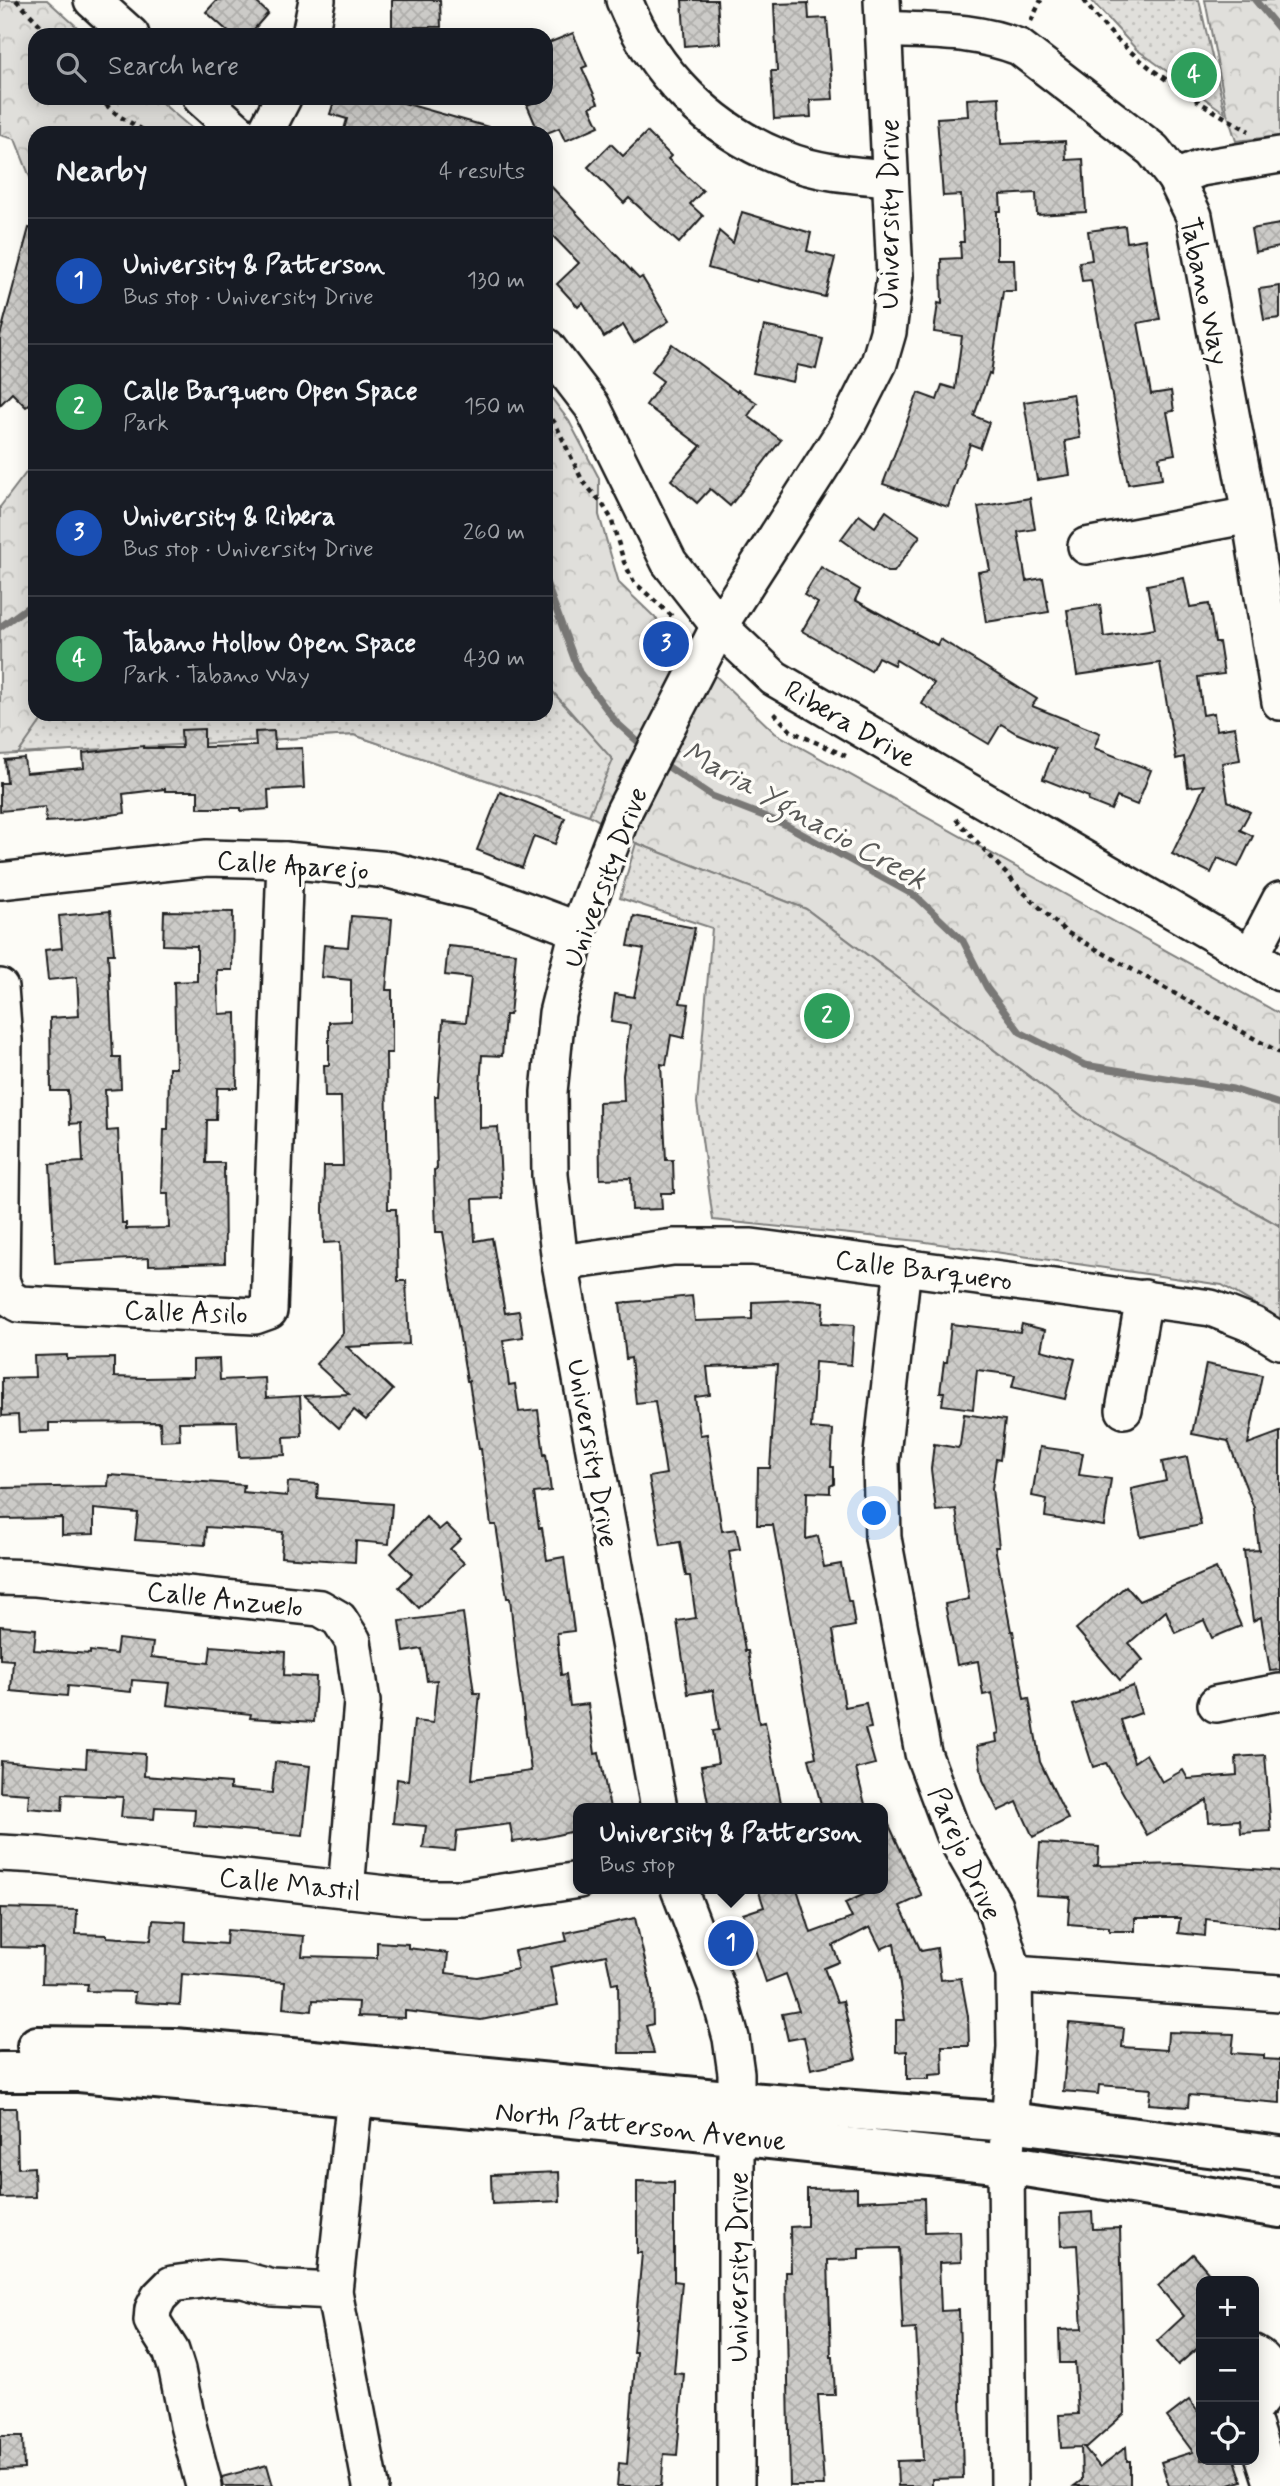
<!DOCTYPE html>
<meta charset="utf-8">
<style>
:root{--surface:#171b24;--page:#20242c;--text:#f1f3f6;--muted:#9ea1a6;--line:#363941;--accent:#ea580c}
body{margin:0;font-family:Mynerve,sans-serif;background:var(--page);color:var(--text)}
.controls{position:absolute;right:21px;bottom:21px;display:grid;overflow:hidden;border-radius:14px;box-shadow:0 4px 18px #0003}
.controls button{width:63px;height:63px;display:grid;place-items:center;padding:0;border:0;border-bottom:2px solid var(--line);background:var(--surface);color:var(--text);font:35px sans-serif}
.you{position:absolute;left:875px;top:1514px;width:24px;height:24px;margin:-18px;border:5px solid #fff;border-radius:50%;background:#1a73e8;box-shadow:0 0 0 10px #1a73e833}
.badge{display:grid;place-items:center;width:46px;height:46px;border-radius:50%;background:var(--accent);color:#fff;font-size:23px;font-weight:700}
.pin{position:absolute;translate:-50% -50%;border:4px solid #fff;box-shadow:0 2px 7px #0006}
.popup{position:absolute;left:573px;top:1803px;width:315px;height:91px;box-sizing:border-box;display:grid;place-content:center;border-radius:14px;background:var(--surface);filter:drop-shadow(0 2px 5px #0005);font-size:23px;white-space:nowrap;color:var(--muted)}
.popup b{font-size:26px;color:var(--text)}
.popup::after{content:'';position:absolute;left:50%;top:100%;margin-left:-14px;border:14px solid transparent;border-top-color:var(--surface)}
.list{margin:0;padding:0;list-style:none}
h2{display:flex;justify-content:space-between;align-items:center;height:91px;margin:0;padding:0 28px;font-size:30px}
h2 small{font-size:23px;font-weight:400;color:var(--muted)}
.list li{display:grid;grid-template-columns:46px 1fr auto;gap:21px;align-items:center;box-sizing:border-box;height:126px;padding:0 28px;border-top:2px solid var(--line)}
.list b{display:block;font-size:26px;white-space:nowrap}
.list p{margin:0;font-size:23px;white-space:nowrap;color:var(--muted)}
.list em{font-size:23px;font-style:normal;color:var(--muted)}
.icon{flex:none;width:38px;height:38px;fill:none;stroke:currentColor;stroke-width:2;stroke-linecap:round;stroke-linejoin:round}
.map{position:relative;flex:none;width:1280px;height:2486px;overflow:hidden}
.search{position:absolute;background:var(--surface);box-shadow:0 4px 18px #0003;left:28px;top:28px;width:525px;height:77px;display:flex;align-items:center;gap:18px;box-sizing:border-box;padding:0 24px;border-radius:21px;color:var(--muted);font-size:26px}
.panel{position:absolute;background:var(--surface);box-shadow:0 4px 18px #0003;left:28px;top:126px;width:525px;height:595px;border-radius:21px}
.map>svg:first-child{display:block}
.forest{fill:url(#forest-crowns);stroke:#7e7e7c;stroke-width:2}
.park{fill:url(#park-dots);stroke:#7e7e7c;stroke-width:2}
.lines{fill:none;stroke-linecap:round;stroke-linejoin:round}
.stream{stroke:#797876;stroke-width:7}
.building{fill:url(#building-cross-hatch);stroke:#1c1c1c;stroke-width:2}
.minor-casing{stroke:#1c1c1c;stroke-width:40}
.major-casing{stroke:#1c1c1c;stroke-width:44}
.path{stroke:#1c1c1c;stroke-width:4.5;stroke-dasharray:5 5;stroke-linecap:butt}
.minor{stroke:#fdfcf7;stroke-width:35}
.major{stroke:#fdfcf7;stroke-width:38}
.labels{text-anchor:middle;stroke-width:7;stroke-linejoin:round;paint-order:stroke}
.street-label{font-size:28px;fill:#1c1c1c;stroke:#fdfcf7}
.water-label{font-size:30px;font-style:italic;fill:#5a5a58;stroke:#fdfcf7}
</style>
<div class="map">
<svg width="1280" height="2486" viewBox="0 0 1280 2486">
<defs>
<pattern id="forest-crowns" width="20" height="18" patternUnits="userSpaceOnUse" patternTransform="scale(1.75)"><rect width="20" height="18" fill="#e0dfdb"/><path d="M2 6a3 3 0 1 1 6 0M12 15a3 3 0 1 1 6 0" fill="none" stroke="#c0bfbb"/></pattern>
<pattern id="park-dots" width="8" height="8" patternUnits="userSpaceOnUse" patternTransform="scale(1.75)"><rect width="8" height="8" fill="#e0dfdb"/><path d="M2 2h.1M6 6h.1" fill="none" stroke="#c0bfbb" stroke-width="1.8" stroke-linecap="round"/></pattern>
<pattern id="building-cross-hatch" width="8" height="8" patternUnits="userSpaceOnUse" patternTransform="scale(1.75)"><rect width="8" height="8" fill="#cccbc8"/><path d="M0 0l8 8M0 8l8-8" fill="none" stroke="#afaeab"/></pattern>
</defs>
<rect width="100%" height="100%" fill="#fdfcf7"/>
<filter id="ink" filterUnits="userSpaceOnUse"><feTurbulence type="fractalNoise" baseFrequency=".0143" numOctaves="2"/><feDisplacementMap in="SourceGraphic" scale="14" xChannelSelector="R" yChannelSelector="G"/><feConvolveMatrix kernelMatrix="1 2 1 2 8 2 1 2 1" color-interpolation-filters="sRGB"/></filter>
<g filter="url(#ink)">
<g class="forest">
<path d="M0 0H47L86 35H35V98H156L197 133H35V190L15 139 0 135Z"/>
<path d="M1205 0H1280V136L1236 141 1227 113Z"/>
<path d="M546 391 569 421 599 478V515L619 583 775 733 1280 1014V1226L1086 1119 806 909 636 843 589 815 354 735 0 755V507L35 461V714H546Z"/>
</g>
<g class="park">
<path d="M1091 0H1199L1225 113 1136 49Z"/>
<path d="M546 684 613 760 589 815 354 735 18 754 46 714H546Z"/>
<path d="M636 843 806 909 1086 1119 1280 1226V1319L1222 1285 919 1241 713 1220 697 1103 712 928 620 898Z"/>
</g>
<g class="lines">
<g class="stream">
<path d="M1255 0 1280 30"/>
<path d="M546 582 579 672 616 722 646 749"/>
<path d="M0 627 35 602"/>
<path d="M661 762 712 796 784 824 917 897 963 941 987 988 1020 1032 1085 1065 1233 1089 1280 1104"/>
</g>
</g>
<g class="building">
<path d="M217 0H254L268 13 249 35H232L206 12Z"/>
<path d="M392 0H440L441 27H392Z"/>
<path d="M682 0H717L720 43 685 46Z"/>
<path d="M808 3 809 19 827 18 833 99 810 100 811 117 774 119 771 71H777L774 4Z"/>
<path d="M573 33 587 66 582 68 598 103 590 107 599 126 565 141 559 128 547 133H539L527 105 546 98V44Z"/>
<path d="M999 97 1001 144 1065 141 1066 160 1083 159 1086 212 1037 215 1036 193 1000 195 1001 211H997V259H1014L1015 291H1003L991 374 989 373 974 416 989 422 980 448 970 444 948 507 883 484 918 393 937 400 942 385 955 389 962 336 934 332 938 303 942 304 941 259 961 258 960 242H964L961 195 943 196 937 118 968 116 967 99Z"/>
<path d="M335 98H386L492 128 491 133H343L347 119 330 114Z"/>
<path d="M647 132 671 156 668 159 703 191 690 204 703 216 679 243 629 198 624 203 588 167 611 144 623 156Z"/>
<path d="M546 181 639 279 642 277 669 321 634 343 623 325 604 337 583 302 578 307 557 284 579 263 546 229Z"/>
<path d="M742 212 811 233 807 251 835 258 825 297 757 280V282L708 268 719 231 733 243Z"/>
<path d="M1280 224V247L1255 252 1251 229Z"/>
<path d="M1125 226 1127 242 1145 239 1152 287H1154L1160 319 1138 323 1151 394 1171 391 1174 411 1167 412 1175 454 1159 457 1162 479 1128 484 1091 280 1082 281 1079 262 1092 260 1088 231Z"/>
<path d="M29 228 35 229V399L26 407 12 393 0 405V336Z"/>
<path d="M1280 286V318L1264 320 1259 289Z"/>
<path d="M764 326 823 339 816 369 797 365 793 382 753 373Z"/>
<path d="M672 344 737 392 738 390 757 403 748 416 781 440 730 506 710 489 697 503 671 480 701 446 646 405 663 381 651 372Z"/>
<path d="M1073 394 1080 438 1065 441 1070 475 1037 480 1024 402Z"/>
<path d="M1030 498 1035 529 1018 532 1026 581 1043 578 1049 612 986 622 978 572 990 570 978 507Z"/>
<path d="M886 511 920 536 894 572H887L841 539 859 515 875 527Z"/>
<path d="M821 567 860 590 855 600 937 645 940 639 1037 699 1032 706 1100 733 1094 748 1151 770 1137 805 1117 797 1111 810 1088 801 1089 797 1043 779 1055 749 1016 733 1001 724 989 744 922 704 934 683 896 660 894 665 878 657 871 671 802 631 818 603 804 595Z"/>
<path d="M1184 578 1190 607 1209 604 1215 642H1219L1224 674 1198 677 1203 715 1214 713 1216 730 1235 727 1240 760 1222 763 1228 801 1250 812 1240 830 1253 836 1238 867 1218 858 1211 873 1172 854 1205 785 1188 787 1184 757 1176 759 1160 663 1077 675 1067 610 1100 605 1104 637 1155 629 1147 585Z"/>
<path d="M204 729V747L256 746 255 732 274 731 275 749 302 748 304 788 268 790 269 809 241 811V808H198V791H165V789L123 794 125 813 76 820 46 822 45 807 0 811V783H7L5 760 24 758 26 773 84 768 83 753 143 746V748H182L181 730Z"/>
<path d="M500 792 565 818 555 844 534 836 522 868 477 850Z"/>
<path d="M110 911 114 954H108L113 1057H120L121 1089 105 1090 107 1131 118 1130 122 1223H126V1229L169 1228 168 1193H162L164 1130H168L169 1068H176L174 982 197 981V946L163 945 164 911 233 912 232 970H217L219 1014 236 1013 237 1088H217L216 1120H207L206 1163H224L225 1263 149 1265V1258L55 1263 50 1164 83 1162 81 1123 70 1124 68 1091H51L50 1018 79 1016 77 977 48 980 45 950 62 948 59 916Z"/>
<path d="M351 916 392 919 386 990H392V1053H386L388 1209H396L398 1281H406L409 1344 347 1347 393 1390 366 1420 354 1410 339 1428 304 1396 349 1394 316 1364 343 1333 340 1242 324 1243 323 1210 324 1166H343L341 1097H325L324 1065H329V1022L351 1021V980L321 977 324 945 348 947Z"/>
<path d="M634 916 695 928 680 1003 689 1004 684 1038 671 1035 666 1065 661 1064 666 1160H673L674 1193H661L662 1209 632 1210 631 1178 600 1179 599 1102 624 1101 623 1075 630 1025 611 1022 615 994 634 997 644 949 628 946Z"/>
<path d="M448 946 516 953 510 1015H505L502 1056 482 1055 480 1086V1128L498 1127 502 1198 473 1199 475 1241 492 1238 505 1313 519 1311 523 1337 503 1340 509 1385 515 1384 519 1412 538 1410 544 1455 546 1454 551 1491 534 1493 539 1528H542L547 1560 564 1557 574 1631 557 1633 561 1675 566 1674 570 1706 588 1704 595 1754 599 1753 610 1808H579V1830L544 1838 513 1842 510 1824 457 1831 455 1851 423 1848 426 1826 393 1823 397 1779 408 1781 414 1721 433 1723 437 1680 427 1681 422 1649 404 1652 400 1621 463 1613 474 1693H480L472 1779 531 1771 517 1665 510 1598H507L496 1525H491L481 1449H479L469 1381H467L443 1232H436L434 1170 437 1169 435 1096H438L443 1020 466 1022 471 978 445 975Z"/>
<path d="M692 1296 695 1321 752 1319V1302L798 1300 824 1302 822 1323 854 1325 851 1365 815 1362 811 1428 833 1430 831 1467H834V1484L830 1486V1493L807 1492 806 1539 818 1536 824 1567 841 1564 848 1601H851L855 1626 833 1630 845 1707 866 1703 871 1728 865 1729 875 1764 856 1769 866 1808H822L809 1759 816 1757 773 1525H757L758 1468H770L777 1365 707 1367 710 1395 695 1397 700 1435 707 1434 722 1531 736 1529 740 1549 729 1551 745 1651H748L759 1723 765 1722 782 1808H709L701 1766 718 1763 713 1731 719 1730 713 1690 688 1694 677 1621 696 1618 690 1576H686L680 1542 661 1545 649 1477 666 1474 655 1401 636 1403 631 1358 626 1359 620 1303Z"/>
<path d="M951 1324 1020 1332 1022 1324 1045 1330 1041 1350 1075 1359 1065 1399 1012 1387 1015 1375 977 1370 973 1409 942 1405 944 1392H940L944 1362H947Z"/>
<path d="M67 1355V1359L114 1358V1377L145 1378 193 1377V1360L219 1359 220 1380 265 1378 266 1398 300 1396 302 1436 284 1437 285 1455 239 1457 237 1421 179 1422 180 1440 161 1441 160 1422 49 1423V1431L19 1432 18 1415 2 1416V1378L35 1377 34 1356Z"/>
<path d="M1206 1364 1262 1375 1248 1444 1280 1432V1670L1270 1671 1261 1617 1253 1621 1244 1551 1259 1550 1254 1508 1228 1441 1192 1434Z"/>
<path d="M964 1414 1005 1420 1000 1460 996 1459 992 1489 999 1547H995L1011 1631H1013L1024 1699 1029 1698 1040 1762 1068 1819 1033 1837 1017 1802 998 1811 983 1780 977 1746 997 1742 996 1734 999 1733 992 1693 983 1695 978 1661 957 1665 945 1604 969 1599 956 1509 936 1511 931 1469 934 1444 958 1448 960 1445Z"/>
<path d="M1040 1447 1083 1453 1079 1475 1111 1479 1104 1526 1045 1517 1047 1499 1032 1496Z"/>
<path d="M1187 1457 1201 1525 1141 1537 1131 1489 1166 1481 1162 1462Z"/>
<path d="M109 1475 244 1485 243 1492 287 1496 288 1482 318 1484 317 1498 392 1504 389 1544 356 1541 355 1562 281 1557 283 1532 206 1527 205 1545 135 1540 138 1513 94 1509V1534L62 1535V1518L0 1519V1488L108 1486Z"/>
<path d="M426 1517 439 1530 446 1524 461 1539 450 1549 464 1563 419 1608 399 1587 412 1574 391 1553Z"/>
<path d="M1216 1568 1241 1626 1212 1638 1204 1620 1175 1633 1166 1611 1129 1643 1143 1660 1120 1680 1076 1629 1126 1586 1139 1601Z"/>
<path d="M0 1626 36 1629 34 1650 90 1654V1651L116 1654 118 1639 153 1643 151 1657 209 1663 211 1646 285 1652 284 1675 316 1677 314 1722 250 1718 251 1714 167 1705 170 1683 132 1680 131 1692 68 1686 67 1696 11 1691 13 1660 0 1659Z"/>
<path d="M1133 1686 1141 1713 1121 1720 1134 1762 1146 1754 1162 1782 1183 1770 1188 1779 1237 1775 1236 1757 1265 1755 1271 1831 1241 1833 1240 1820 1209 1822 1207 1800 1147 1835 1106 1763 1093 1767 1073 1705Z"/>
<path d="M87 1750 145 1754 144 1776 230 1783V1789L272 1793 275 1762 310 1766 303 1835 194 1826 195 1809 155 1807 154 1819 121 1817 123 1797 63 1794 62 1811 28 1808 29 1794 0 1792 1 1761 86 1768Z"/>
<path d="M883 1812 922 1896 900 1906 921 1951 937 1948 941 1980 961 1978 968 2016 969 2046H942L943 2074 929 2075V2079H907V2051L896 2052V2020H905L894 1943 881 1949 870 1927 833 1946 839 1962 824 1968 837 2002 843 2001 856 2059 811 2069 804 2037 788 2040 782 2014 799 2011 786 1974 766 1982 743 1914 764 1907 758 1889H797L811 1933 852 1918 845 1903 876 1889H883Z"/>
<path d="M1040 1843 1099 1847 1098 1864 1095 1866 1184 1864 1280 1871V1928L1206 1919 1205 1936 1178 1933 1180 1918H1135V1931H1109V1927L1068 1924 1070 1897 1036 1895Z"/>
<path d="M0 1908 77 1910 76 1934 107 1935V1937L151 1940 153 1920 186 1922 185 1941 226 1944 227 1930 304 1936 302 1956 377 1958V1942L408 1944V1948L448 1953 446 1973 477 1977 518 1969 514 1951 567 1941 565 1933 635 1918 652 1991 653 2024 646 2026 654 2053H619L618 1983 612 1984 606 1955 550 1967 558 2005 481 2020 405 2011V2018L358 2016 359 2002 313 2000 312 2011 283 2008 285 1982 182 1974 180 2005 134 2002 135 1992 87 1991 88 1984 42 1983 43 1948 0 1947Z"/>
<path d="M1069 2023 1124 2028 1122 2047 1167 2050 1168 2032 1234 2034 1232 2053 1264 2055V2059L1280 2060V2103L1189 2095 1188 2107 1149 2104 1151 2089 1099 2085 1098 2094 1063 2091Z"/>
<path d="M0 2108H16L18 2168 34 2167 35 2197 0 2198Z"/>
<path d="M559 2172 560 2201 492 2204 491 2175Z"/>
<path d="M637 2181 674 2182V2281L682 2282 674 2373 684 2374 677 2455 664 2454 661 2486H617L619 2463 627 2464 636 2352H633L642 2253H637Z"/>
<path d="M857 2188V2201L924 2198 925 2232 960 2231 961 2262 939 2263 941 2311 959 2310 963 2478 932 2479V2486H898L897 2461 923 2460 916 2329 903 2330 899 2248 859 2249V2259L828 2260 831 2357H833L835 2395H818L824 2486H790L786 2272H791L790 2227 807 2226V2189Z"/>
<path d="M1092 2212 1093 2229 1120 2228 1125 2413 1087 2447H1084L1100 2467 1126 2447 1127 2461H1130V2486H1074L1082 2480 1081 2447 1061 2448 1059 2415 1078 2414 1075 2363H1060L1059 2330 1082 2329 1077 2245 1061 2246 1060 2214Z"/>
<path d="M1193 2254 1216 2281H1201V2345L1178 2365 1157 2341 1184 2316 1158 2286Z"/>
<path d="M1189 2400 1201 2416V2460H1235L1242 2481 1226 2486H1169L1161 2462 1193 2452 1167 2417Z"/>
<path d="M0 2436H23L24 2469 0 2470Z"/>
<path d="M267 2465 273 2486H224L222 2477Z"/>
</g>
<g class="lines">
<defs>
<g id="minor">
<path d="M92 0 131 35"/>
<path d="M624 0C653 72 711 131 784 159 818 173 855 175 890 178"/>
<path d="M884 29C933 32 972 29 1019 47L1153 150 1175 178 1194 216 1250 515 1280 702"/>
<path d="M310 35 317 0"/>
<path d="M201 98 240 133"/>
<path d="M265 133 283 98"/>
<path d="M1175 178 1201 168 1280 155"/>
<path d="M546 346 592 406 669 562 719 626 774 678 1280 973"/>
<path d="M1086 546 1250 515"/>
<path d="M0 881 207 858 285 860 389 870 476 892 578 930"/>
<path d="M1251 956 1280 900"/>
<path d="M0 987 4 1040 1 1280 7 1296 19 1304 255 1316 269 1311 285 860"/>
<path d="M560 1263 673 1247H752L1211 1308 1254 1325 1280 1341"/>
<path d="M903 1266 881 1463 883 1538 923 1753 953 1833 994 1905 1014 1974 1015 2047 1006 2164 1009 2486"/>
<path d="M1124 1410 1144 1298"/>
<path d="M0 1577 36 1578 320 1608 339 1619 353 1641 362 1702 346 1890"/>
<path d="M1216 1704 1280 1692"/>
<path d="M659 1808 560 1263 550 1175 549 1092 557 1013 578 930 623 813 719 626 846 428 879 363 888 332 895 276 882 0"/>
<path d="M0 1853 40 1855 422 1898H463L579 1880"/>
<path d="M679 1889 718 1991 731 2038 736 2073V2486"/>
<path d="M1014 1974 1280 1993"/>
<path d="M358 2068 334 2291 371 2486"/>
<path d="M1254 2353C1280 2367 1270 2391 1254 2408"/>
<path d="M1254 2427 1273 2486"/>
<path d="M204 2486 188 2425 177 2370 171 2351 152 2321 153 2309 159 2297 172 2284 216 2278 243 2280 273 2288 334 2291"/>
</g>
<g id="major">
<path d="M37 2046 174 2048 302 2059 737 2101 1010 2122 1280 2156"/>
<path d="M0 2072H79L506 2111 1006 2164 1280 2208"/>
</g>
</defs>
<use href="#minor" class="minor-casing"/>
<use href="#major" class="major-casing"/>
<g class="path">
<path d="M16 0 50 35"/>
<path d="M1084 0C1118 53 1194 101 1249 131"/>
<path d="M1031 21 1041 0"/>
<path d="M98 98 119 116 148 133"/>
<path d="M546 411 555 423 582 480 603 505 611 518 624 562 634 582 674 618"/>
<path d="M774 713 791 731 846 756"/>
<path d="M956 819 1021 890 1066 932 1280 1053"/>
</g>
<use href="#minor" class="minor"/>
<use href="#major" class="major"/>
</g>
</g>
<g class="labels">
<g class="street-label">
<text transform="translate(888 214) rotate(-90)" y="10">University Drive</text>
<text transform="translate(1206 291) rotate(78)" y="10">Tabano Way</text>
<text transform="translate(851 723) rotate(30)" y="10">Ribera Drive</text>
<text transform="translate(293 864) rotate(4)" y="10">Calle Aparejo</text>
<text transform="translate(604 877) rotate(-69)" y="10">University Drive</text>
<text transform="translate(924 1269) rotate(7)" y="10">Calle Barquero</text>
<text transform="translate(186 1311) rotate(2)" y="10">Calle Asilo</text>
<text transform="translate(594 1453) rotate(80)" y="10">University Drive</text>
<text transform="translate(225 1598) rotate(6)" y="10">Calle Anzuelo</text>
<text transform="translate(966 1853) rotate(66)" y="10">Parejo Drive</text>
<text transform="translate(290 1883) rotate(6)" y="10">Calle Mastil</text>
<text transform="translate(641 2125) rotate(6)" y="10">North Patterson Avenue</text>
<text transform="translate(737 2267) rotate(-90)" y="10">University Drive</text>
</g>
<g class="water-label">
<text transform="translate(805 815) rotate(29)" y="10">Maria Ygnacio Creek</text>
</g>
</g>
</svg>
<div class="controls">
<button>+</button>
<button>−</button>
<button><svg class="icon" aria-label="locate" viewBox="0 0 24 24"><circle cx="12" cy="12" r="6"/><path d="M12 2v4M12 18v4M2 12h4M18 12h4"/></svg></button>
</div>
<div class="you"></div>
<div class="pin badge" style="left:731px;top:1943px;background:#1a4fb4">1</div>
<div class="popup"><b>University &amp; Patterson</b>Bus stop</div>
<div class="pin badge" style="left:827px;top:1016px;background:#2e9e5b">2</div>
<div class="pin badge" style="left:666px;top:644px;background:#1a4fb4">3</div>
<div class="pin badge" style="left:1194px;top:75px;background:#2e9e5b">4</div>
<div class="search"><svg class="icon" aria-label="search" viewBox="0 0 24 24"><circle cx="10" cy="10" r="6"/><path d="M15 15l6 6"/></svg>Search here</div>
<section class="panel">
<h2>Nearby<small>4 results</small></h2>
<ul class="list">
<li><span class="badge" style="background:#1a4fb4">1</span><div><b>University &amp; Patterson</b><p>Bus stop · University Drive</p></div><em>130 m</em></li>
<li><span class="badge" style="background:#2e9e5b">2</span><div><b>Calle Barquero Open Space</b><p>Park</p></div><em>150 m</em></li>
<li><span class="badge" style="background:#1a4fb4">3</span><div><b>University &amp; Ribera</b><p>Bus stop · University Drive</p></div><em>260 m</em></li>
<li><span class="badge" style="background:#2e9e5b">4</span><div><b>Tabano Hollow Open Space</b><p>Park · Tabano Way</p></div><em>430 m</em></li>
</ul>
</section>
</div>
